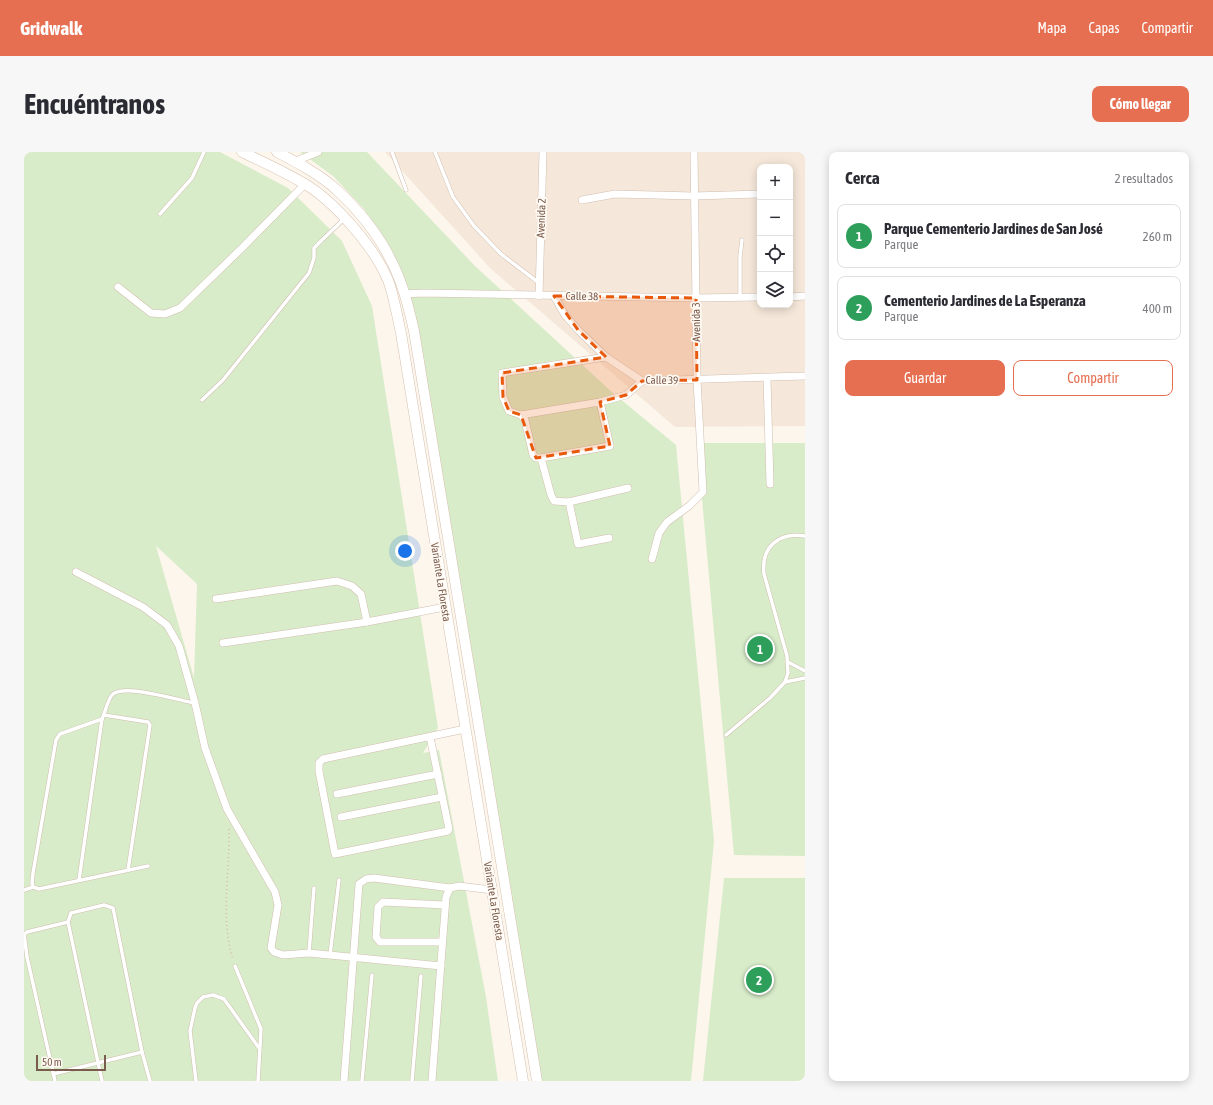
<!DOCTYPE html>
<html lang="es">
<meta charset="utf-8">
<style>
:root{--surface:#fff;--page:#f7f7f7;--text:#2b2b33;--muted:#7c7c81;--line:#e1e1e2;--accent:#e76f51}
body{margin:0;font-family:"Asap Condensed",sans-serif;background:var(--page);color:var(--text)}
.controls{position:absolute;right:12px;top:12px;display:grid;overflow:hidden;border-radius:8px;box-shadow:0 2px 10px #0003}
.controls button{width:36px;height:36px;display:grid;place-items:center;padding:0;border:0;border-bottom:1px solid var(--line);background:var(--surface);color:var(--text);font:20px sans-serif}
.scale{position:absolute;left:12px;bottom:10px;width:70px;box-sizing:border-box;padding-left:4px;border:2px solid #7a5c4d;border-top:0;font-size:11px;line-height:14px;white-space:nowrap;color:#7a5c4d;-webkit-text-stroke:3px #fffaf3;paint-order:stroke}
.you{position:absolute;left:381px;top:399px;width:14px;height:14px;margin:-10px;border:3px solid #fff;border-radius:50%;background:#1a73e8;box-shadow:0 0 0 6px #1a73e833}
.badge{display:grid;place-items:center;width:26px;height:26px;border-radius:50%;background:var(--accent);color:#fff;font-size:13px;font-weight:700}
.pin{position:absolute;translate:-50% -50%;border:2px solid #fff;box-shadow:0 1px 4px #0006}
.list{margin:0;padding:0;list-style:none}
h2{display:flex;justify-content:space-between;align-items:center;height:52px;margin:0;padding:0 16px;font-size:17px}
h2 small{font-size:13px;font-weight:400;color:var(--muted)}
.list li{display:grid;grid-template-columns:26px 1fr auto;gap:12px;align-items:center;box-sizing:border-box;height:64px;margin:0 8px 8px;padding:0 8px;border:1px solid var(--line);border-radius:8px}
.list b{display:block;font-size:15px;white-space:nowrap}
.list p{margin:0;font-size:13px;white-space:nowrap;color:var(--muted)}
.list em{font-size:13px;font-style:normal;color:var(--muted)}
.actions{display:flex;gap:8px;padding:12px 16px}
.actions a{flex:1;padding:9px 0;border:1px solid var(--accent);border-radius:8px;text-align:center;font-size:14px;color:var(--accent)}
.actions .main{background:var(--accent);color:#fff}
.icon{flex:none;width:22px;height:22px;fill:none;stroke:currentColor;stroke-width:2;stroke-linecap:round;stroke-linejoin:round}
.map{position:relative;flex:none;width:781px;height:929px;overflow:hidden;border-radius:8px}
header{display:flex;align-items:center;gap:24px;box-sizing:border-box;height:56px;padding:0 20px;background:var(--accent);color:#fff}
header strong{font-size:19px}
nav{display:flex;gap:22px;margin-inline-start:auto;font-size:14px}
.intro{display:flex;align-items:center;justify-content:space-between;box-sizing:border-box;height:96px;padding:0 24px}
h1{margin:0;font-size:28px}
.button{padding:10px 18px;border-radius:8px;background:var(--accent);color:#fff;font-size:14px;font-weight:700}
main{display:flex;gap:24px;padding:0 24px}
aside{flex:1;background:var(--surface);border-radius:8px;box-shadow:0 2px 10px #0003}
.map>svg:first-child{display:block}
.residential{fill:#f5e8da;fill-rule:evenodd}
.green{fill:#d8ecc9;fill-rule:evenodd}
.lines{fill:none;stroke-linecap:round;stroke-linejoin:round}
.lane-casing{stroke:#d1beb0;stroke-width:4.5}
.street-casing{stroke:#d1beb0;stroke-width:8}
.secondary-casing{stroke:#d6c0b0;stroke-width:11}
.path{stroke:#d9b8a5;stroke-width:1.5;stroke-dasharray:1 3;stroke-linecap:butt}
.lane{stroke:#fff;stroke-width:3.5}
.street{stroke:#fff;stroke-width:7}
.secondary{stroke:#fff;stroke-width:10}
.marked{fill:#e8590c;fill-opacity:0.2;stroke:#e8590c;stroke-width:3;stroke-dasharray:8 5;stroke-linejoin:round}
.labels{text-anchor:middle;stroke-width:3.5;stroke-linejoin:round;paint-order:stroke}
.street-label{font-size:11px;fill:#7a5c4d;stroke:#fffaf3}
</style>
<header>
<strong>Gridwalk</strong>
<nav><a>Mapa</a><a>Capas</a><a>Compartir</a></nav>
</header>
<div class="intro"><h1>Encuéntranos</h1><a class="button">Cómo llegar</a></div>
<main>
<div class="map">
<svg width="781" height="929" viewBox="0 0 781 929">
<rect width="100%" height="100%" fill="#fdf6ec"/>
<path class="residential" d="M361 0H781V274L651 275 467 117ZM736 15H766V153H736Z"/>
<g class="green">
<path d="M0 0H196L264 36 318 89 348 154 414 576 399 601 415 598 462 845 474 929H0ZM132 394 173 432 170 526Z"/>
<path d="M276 0H343L451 114 589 241 652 293 690 689 667 929H517L406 259 366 99 340 57 309 24Z"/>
<path d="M673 291H781V704L710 703Z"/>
<path d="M700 726H781V929H679Z"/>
</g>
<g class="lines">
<defs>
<g id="lane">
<path d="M368 0 382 38"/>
<path d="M411 0 429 45 450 74 477 102 515 131"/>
<path d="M136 62 168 26 180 0"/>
<path d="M716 145V104L718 88"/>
<path d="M178 248 199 228 285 121 290 106V96L298 88 320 67"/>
<path d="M764 510 781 519"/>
<path d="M761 530 781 526"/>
<path d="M80 563 124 570 126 573 104 718"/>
<path d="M702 583 746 546 761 530 764 521 763 504 740 422C737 395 754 380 781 384"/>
<path d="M124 714 15 737 9 735 8 731 9 721 32 588 36 582 78 567C81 561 84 546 89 542 101 532 154 548 170 551"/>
<path d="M55 728 78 567"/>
<path d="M0 738 9 735"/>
<path d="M44 770 47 761 80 753 89 756 118 900 126 929"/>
<path d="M285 801 290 736"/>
<path d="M306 803 315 728"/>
<path d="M211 814 237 877 234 929"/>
<path d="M29 922 118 900"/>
<path d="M31 929 3 805 0 782 3 780 44 770 78 929"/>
<path d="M172 929 166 879 171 856 173 851 179 845 189 843 200 847 235 896"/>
<path d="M338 929 348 823"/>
<path d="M388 929 397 824"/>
</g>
<g id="street">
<path d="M272 9 294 0"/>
<path d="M558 48 591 42 670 44 736 42"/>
<path d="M94 135 127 161 141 162 156 156 219 95 281 32"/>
<path d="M381 142 399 141 672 146 736 145"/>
<path d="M515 144 519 0"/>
<path d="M530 144 541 163 554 178 582 205 618 229 781 224"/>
<path d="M766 145 781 144"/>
<path d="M582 205 478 221 479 245 485 259 497 263 501 268 509 303 512 306H517L527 343 530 349 545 350 554 392 585 386"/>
<path d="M743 226 746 332"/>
<path d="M497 263 576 250 602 243 618 229"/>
<path d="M517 306 586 294 576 250"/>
<path d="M545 350 604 336"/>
<path d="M628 407 635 381 643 370 665 354 679 340 673 228 670 0"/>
<path d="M52 420 119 455 143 473 155 494 171 551 181 596 203 657 251 740 254 753 247 796 250 800 259 803 285 801 417 814"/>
<path d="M192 447 313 429 328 434 337 442 343 470"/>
<path d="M199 491 343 470 421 455"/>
<path d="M406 585 425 677 424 679 311 702 295 619V611L299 607 441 577"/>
<path d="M313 642 414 622"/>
<path d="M317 665 418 645"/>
<path d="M418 790H356L352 785 354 755 359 750 421 753"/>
<path d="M320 929 335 732 342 727 350 726 426 736 435 734 468 738"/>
<path d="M408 929 422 745 426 736"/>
</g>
<g id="secondary">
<path d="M218 0C239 10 261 20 281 32 311 50 350 95 364 128 370 144 373 164 377 181L499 929"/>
<path d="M253 0C274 11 297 23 314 39 340 63 362 93 375 126 382 143 386 161 390 179L513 929"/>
</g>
</defs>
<use href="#lane" class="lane-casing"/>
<use href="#street" class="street-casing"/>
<use href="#secondary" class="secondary-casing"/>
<path class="path" d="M205 677C206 721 196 765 209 808"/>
<use href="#lane" class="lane"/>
<use href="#street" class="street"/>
<use href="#secondary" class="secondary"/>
</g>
<path class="marked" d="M530 144 672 146 673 228 618 229 602 243 576 250 586 294 512 306 497 263 485 259 479 245 478 221 582 205 554 178Z"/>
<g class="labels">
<g class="street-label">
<text transform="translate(517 66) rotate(-88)" y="4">Avenida 2</text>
<text transform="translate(558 144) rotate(1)" y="4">Calle 38</text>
<text transform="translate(672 170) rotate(-91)" y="4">Avenida 3</text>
<text transform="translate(638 228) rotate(1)" y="4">Calle 39</text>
<text transform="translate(417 430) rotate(81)" y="4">Variante La Floresta</text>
<text transform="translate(470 749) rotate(81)" y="4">Variante La Floresta</text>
</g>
</g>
</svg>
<div class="controls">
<button>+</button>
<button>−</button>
<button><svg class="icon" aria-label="locate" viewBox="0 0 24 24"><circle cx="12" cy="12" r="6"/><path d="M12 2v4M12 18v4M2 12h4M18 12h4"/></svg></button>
<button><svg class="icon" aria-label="layers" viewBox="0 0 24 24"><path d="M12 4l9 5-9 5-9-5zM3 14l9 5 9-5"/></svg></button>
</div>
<div class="scale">50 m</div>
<div class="you"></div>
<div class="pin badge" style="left:736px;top:497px;background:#2e9e5b">1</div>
<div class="pin badge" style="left:735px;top:828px;background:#2e9e5b">2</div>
</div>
<aside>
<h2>Cerca<small>2 resultados</small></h2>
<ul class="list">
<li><span class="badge" style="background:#2e9e5b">1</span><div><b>Parque Cementerio Jardines de San José</b><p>Parque</p></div><em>260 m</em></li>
<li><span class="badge" style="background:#2e9e5b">2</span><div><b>Cementerio Jardines de La Esperanza</b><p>Parque</p></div><em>400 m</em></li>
</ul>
<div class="actions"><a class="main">Guardar</a><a>Compartir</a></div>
</aside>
</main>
